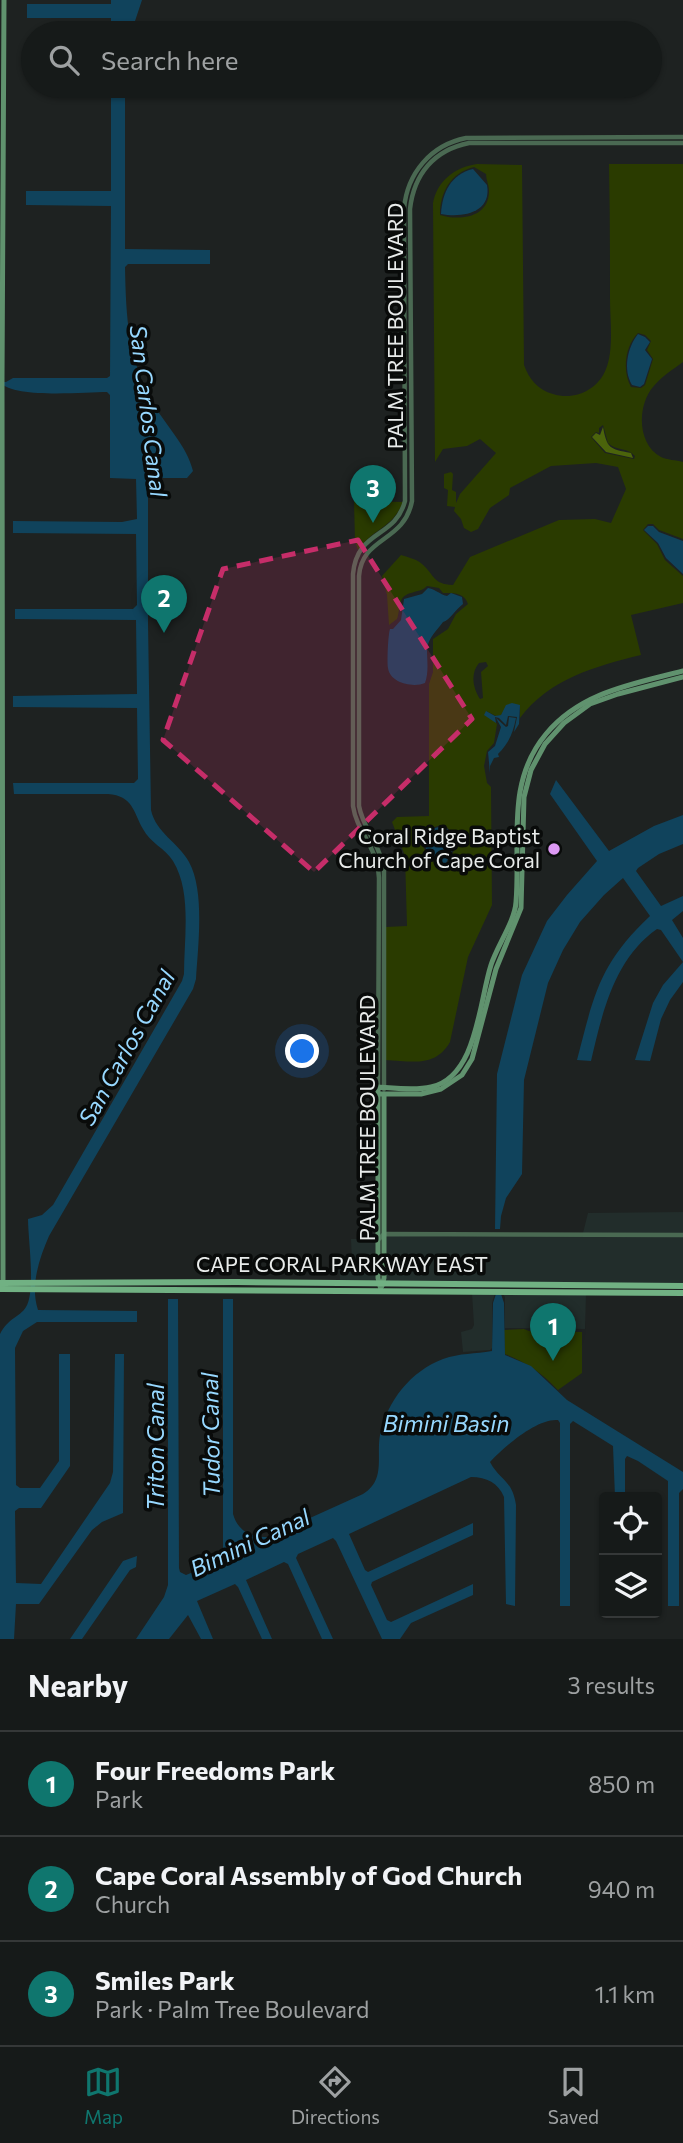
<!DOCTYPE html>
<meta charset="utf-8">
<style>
:root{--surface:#161a19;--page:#232726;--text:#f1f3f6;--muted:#9ea1a2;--line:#353838;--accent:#0f766e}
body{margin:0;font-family:Commissioner,sans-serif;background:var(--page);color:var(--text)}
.controls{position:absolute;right:21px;bottom:21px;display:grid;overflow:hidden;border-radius:7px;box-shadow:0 2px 5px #0004}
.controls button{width:63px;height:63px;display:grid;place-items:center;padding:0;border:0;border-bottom:2px solid var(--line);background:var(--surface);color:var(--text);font:35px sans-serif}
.you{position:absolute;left:303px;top:1052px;width:24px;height:24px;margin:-18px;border:5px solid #fff;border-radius:50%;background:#1a73e8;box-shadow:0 0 0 10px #1a73e833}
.badge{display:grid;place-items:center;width:46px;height:46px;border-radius:50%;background:var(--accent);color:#fff;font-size:23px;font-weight:700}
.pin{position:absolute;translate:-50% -58px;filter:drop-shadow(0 2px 4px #0008)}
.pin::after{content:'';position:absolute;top:37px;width:24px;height:21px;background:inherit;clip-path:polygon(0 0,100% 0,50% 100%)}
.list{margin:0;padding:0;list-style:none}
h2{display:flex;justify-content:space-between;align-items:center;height:91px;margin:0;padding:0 28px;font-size:30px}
h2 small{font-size:23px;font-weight:400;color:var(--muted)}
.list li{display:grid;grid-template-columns:46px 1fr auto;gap:21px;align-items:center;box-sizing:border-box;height:105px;padding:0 28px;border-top:2px solid var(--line)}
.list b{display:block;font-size:26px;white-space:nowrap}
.list p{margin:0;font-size:23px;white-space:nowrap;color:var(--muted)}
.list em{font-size:23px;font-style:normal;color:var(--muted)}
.icon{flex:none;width:38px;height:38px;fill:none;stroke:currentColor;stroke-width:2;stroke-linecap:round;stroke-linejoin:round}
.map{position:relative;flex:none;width:683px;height:1639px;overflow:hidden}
.search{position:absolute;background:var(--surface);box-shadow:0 2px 5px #0004;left:21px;right:21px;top:21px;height:77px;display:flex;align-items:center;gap:18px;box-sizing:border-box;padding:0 24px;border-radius:38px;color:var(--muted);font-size:26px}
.sheet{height:406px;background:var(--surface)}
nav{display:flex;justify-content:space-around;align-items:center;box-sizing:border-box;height:98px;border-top:2px solid var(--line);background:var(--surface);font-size:19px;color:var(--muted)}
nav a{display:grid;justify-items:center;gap:4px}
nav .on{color:var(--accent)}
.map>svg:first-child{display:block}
.built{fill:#222d2b}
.green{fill:#2a3b00;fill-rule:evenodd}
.forest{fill:#4b640b}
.water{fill:#10435c}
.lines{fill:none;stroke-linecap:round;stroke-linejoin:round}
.tertiary{stroke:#4a6952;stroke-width:4.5}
.secondary{stroke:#60926e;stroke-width:5}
.primary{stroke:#71b183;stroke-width:6}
.marked{fill:#c62d69;fill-opacity:0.2;stroke:#c62d69;stroke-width:5;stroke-dasharray:14 9;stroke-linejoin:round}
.poi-dot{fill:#dd99f4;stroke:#090b0a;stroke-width:2.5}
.labels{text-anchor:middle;stroke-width:7;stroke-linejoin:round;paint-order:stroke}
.street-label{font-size:21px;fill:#e8ebea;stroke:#090b0a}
.poi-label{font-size:21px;fill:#e8ebea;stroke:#090b0a;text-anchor:end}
.water-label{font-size:23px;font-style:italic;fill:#97d8ff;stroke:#090b0a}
</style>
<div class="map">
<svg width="683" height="1639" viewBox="0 0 683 1639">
<rect width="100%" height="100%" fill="#1e2221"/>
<g class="built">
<path d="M683 1212V1233H583L588 1213Z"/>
<path d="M386 1236 683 1237V1284L385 1281Z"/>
<path d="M351 1239H376L377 1281H340L339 1263 352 1262Z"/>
<path d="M472 1293H495L492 1303V1348L490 1350 463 1352 461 1332 472 1329 474 1325Z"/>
<path d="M502 1293 586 1294 585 1329 505 1328V1297Z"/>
</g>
<g class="green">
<path d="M477 164 522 165 524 365C529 379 538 390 553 394 574 401 598 390 606 369 614 349 610 321 610 299 610 254 610 209 609 164H683V362C672 370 661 377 653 387 637 406 637 444 661 457 667 460 676 460 683 462V539L659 530 653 524H648L643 530 657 544 665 560 683 576V603L631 615 641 655C596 666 549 679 520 718V706L503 712 501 715 496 716 486 711 497 724 494 743 487 751 484 766 487 783 491 787 492 905 468 957 450 1042C435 1068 412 1061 385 1060L386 927 407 926 405 856 392 822 397 817 429 816V684L433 672V639L448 629 456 614 468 604C464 592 453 593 443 593L439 588 427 586C420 594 405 590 401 601 399 606 399 614 397 619L389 625 387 595 382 576 401 555C407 557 417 559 422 564 435 575 432 584 453 585L470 557 559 520 595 519 611 523 626 489 618 467 596 463 551 466 510 488 509 495 490 508 478 529 471 532 464 528 461 519 454 511 455 507 447 506 448 490 444 488V474L451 472 453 474 452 490 456 492V503L460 494 496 453 480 439 467 446 443 449 435 462 433 203C437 181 455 167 477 164ZM474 167 486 174C486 180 489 185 489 191 489 218 459 221 440 215 440 193 450 173 474 167ZM638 333 645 335 651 341 647 350 653 359 645 385 641 388 631 387C622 371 625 346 638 333ZM603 425 608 443C616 451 627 447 635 456L634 459 605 453 591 437 596 432 599 433V428ZM486 662 488 666 481 672 483 698 480 699C473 688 470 674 479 663ZM441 825 446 826 459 841 446 866 438 868C429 851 421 854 421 831Z"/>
<path d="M354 501 403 502C393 528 372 529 358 550L355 541Z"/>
<path d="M524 1329 529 1331 582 1332V1373L558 1390C541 1372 527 1363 505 1354L504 1330Z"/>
</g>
<path class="forest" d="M603 427C607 448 609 449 631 453L633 458 606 452 592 437 596 433 600 435Z"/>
<g class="water">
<path d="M111 0H142L131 33H111V18H27V4H111Z"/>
<path d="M111 86H125V249L210 250V264H128L125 267C126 318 128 360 154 405 167 427 187 446 193 471L187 478H152L148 481V623L151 810C156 833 178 842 189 862 205 891 198 946 196 979L193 989 49 1236C39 1259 30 1286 38 1310L137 1311V1322H37L23 1331 15 1348 16 1485 20 1488H40L59 1461V1354H70V1466L41 1508H19L15 1511 16 1583 41 1584 110 1483 113 1472 115 1354H124L123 1513 102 1522 92 1530 39 1604H16L14 1639H0V1334C8 1318 20 1317 26 1307 36 1291 28 1239 28 1219L42 1215 53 1205 182 981 184 974C184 938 192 892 173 861 165 848 150 843 143 829 133 811 133 796 108 794H14L13 783H134L138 779 137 708 13 707V696L137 694 136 620 15 619V609H133L137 605 136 534 13 533V521L122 522 137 519 136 479 110 478V395L107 392C84 392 13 399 0 382H6L13 378H107L110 376 111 206 26 205V191H111Z"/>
<path d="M473 169 487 185C492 213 462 218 441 214 442 193 451 174 473 169Z"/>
<path d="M638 334 645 337 650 342 645 350 652 359 644 384 640 387 632 385C623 370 627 348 638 334Z"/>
<path d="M648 526H653L659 532 683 541V574L666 558 658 543 644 530Z"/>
<path d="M428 588C437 590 439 594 447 596L451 593 462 597 463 604C455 610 450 620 443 622 438 629 428 638 427 649 427 662 429 671 425 683 413 688 390 683 388 668 387 661 388 635 390 629H393L401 620 404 599 422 594Z"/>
<path d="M512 703 520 705 519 724 514 732 517 717 508 716 506 725 499 718 495 717 496 723 484 715 486 711 495 716 501 715 506 705Z"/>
<path d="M509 717 516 718C513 733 509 743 498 754L499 757 494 758 490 766V773L488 752 495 746 501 727 496 718 506 727 508 726Z"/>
<path d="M556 780 609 851 654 826 683 815V844L659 854 638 868 636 871 661 906 683 896V911L672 920 683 938V982L670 1000 661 1019 650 1061 635 1060 653 1003 663 985 683 962 661 930 657 929C614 959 602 1014 591 1061L577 1060C594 995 599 964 650 916L623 878 604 895 580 922 563 950 548 983 524 1080 522 1174 506 1198 501 1216 500 1229H495L497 1074 522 975 547 921 567 895 597 861 550 794Z"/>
<path d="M442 826 446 828 458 840 445 865 439 866 435 859 427 853 422 832Z"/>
<path d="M496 1294H501L504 1303 505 1355 531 1366 567 1400 683 1472V1489L679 1493V1606H668V1481L638 1461 627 1456 625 1459V1497H615L613 1446 573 1421 570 1424V1606H560V1423L558 1420C537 1418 504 1447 490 1462 500 1481 512 1479 516 1505L515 1606 506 1604 504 1497C498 1483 487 1477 471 1477L349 1534 365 1570 368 1572 473 1523V1535L372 1582 371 1585 387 1620 391 1622 473 1584V1595L411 1623 400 1639H382L336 1541 333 1538 298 1554 296 1558 333 1639H322L288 1564 284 1562 246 1580 272 1639H262L238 1587 235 1584 197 1601 213 1639H201L188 1615 169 1639H136L164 1597 168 1585V1299H178L179 1568 180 1572 186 1575 220 1561 223 1557V1299H233V1514C238 1531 250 1537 268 1537L363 1494C386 1480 376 1457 380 1435 387 1401 411 1371 443 1359 460 1353 475 1354 492 1351L493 1303Z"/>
<path d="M137 1556 136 1567 130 1570 82 1639H70L123 1561Z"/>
</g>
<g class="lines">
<g class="tertiary">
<path d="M378 1087 379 878C377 845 357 833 353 806V574C357 529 395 539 405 501L404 209C407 173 431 145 466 138L683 137"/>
<path d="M384 1089V870C380 844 363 829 359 806V576C362 536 404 543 412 501L410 209C414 174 434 150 469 143H683"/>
<path d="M379 1239 384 1234 683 1235"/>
</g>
<g class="secondary">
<path d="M378 1094H421L441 1089 462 1075 472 1059 496 969 521 908 524 797 531 770 545 744 564 723 590 704 618 694 683 677"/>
<path d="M3 1286 2 380 4 0"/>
<path d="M382 1286 384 1278V1094"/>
<path d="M381 1290 378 1278V1087C395 1088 415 1091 431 1087 477 1077 479 1002 491 965 497 946 515 921 516 902 521 843 505 783 546 734 581 692 633 684 683 671"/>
</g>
<g class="primary">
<path d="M0 1283 237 1282 683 1286"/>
<path d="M0 1289 683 1293"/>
</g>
</g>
<path class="marked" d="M358 540 472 719 314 872 163 740 223 569Z"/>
<circle class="poi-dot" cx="554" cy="849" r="7"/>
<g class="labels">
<g class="street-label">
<text transform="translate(396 326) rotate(-90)" y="7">PALM TREE BOULEVARD</text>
<text transform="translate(368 1118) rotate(-90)" y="7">PALM TREE BOULEVARD</text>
<text x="342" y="1272">CAPE CORAL PARKWAY EAST</text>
</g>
<g class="poi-label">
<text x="540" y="844">Coral Ridge Baptist<tspan x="540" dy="24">Church of Cape Coral</tspan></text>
</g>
<g class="water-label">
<text transform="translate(148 411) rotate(83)" y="8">San Carlos Canal</text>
<text transform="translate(127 1048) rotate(-61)" y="8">San Carlos Canal</text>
<text x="446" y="1432">Bimini Basin</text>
<text transform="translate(211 1435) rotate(-91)" y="8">Tudor Canal</text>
<text transform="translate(156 1447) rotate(-90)" y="8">Triton Canal</text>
<text transform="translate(250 1543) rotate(-25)" y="8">Bimini Canal</text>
</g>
</g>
</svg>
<div class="controls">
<button><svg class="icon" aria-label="locate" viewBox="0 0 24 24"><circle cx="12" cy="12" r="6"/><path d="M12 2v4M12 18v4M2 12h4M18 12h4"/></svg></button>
<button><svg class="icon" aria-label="layers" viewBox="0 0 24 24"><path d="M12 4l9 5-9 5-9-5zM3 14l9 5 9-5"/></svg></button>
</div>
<div class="you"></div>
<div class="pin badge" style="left:553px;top:1361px">1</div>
<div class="pin badge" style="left:164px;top:633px">2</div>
<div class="pin badge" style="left:373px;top:523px">3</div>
<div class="search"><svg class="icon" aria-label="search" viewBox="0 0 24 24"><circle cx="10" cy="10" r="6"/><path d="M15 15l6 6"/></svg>Search here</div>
</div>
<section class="sheet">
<h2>Nearby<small>3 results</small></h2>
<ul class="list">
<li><span class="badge">1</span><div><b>Four Freedoms Park</b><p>Park</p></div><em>850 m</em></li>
<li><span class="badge">2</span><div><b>Cape Coral Assembly of God Church</b><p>Church</p></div><em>940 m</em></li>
<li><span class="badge">3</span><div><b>Smiles Park</b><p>Park · Palm Tree Boulevard</p></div><em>1.1 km</em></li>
</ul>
</section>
<nav>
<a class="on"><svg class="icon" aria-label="map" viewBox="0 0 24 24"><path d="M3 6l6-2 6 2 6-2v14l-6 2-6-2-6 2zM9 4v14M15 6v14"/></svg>Map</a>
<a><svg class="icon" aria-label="directions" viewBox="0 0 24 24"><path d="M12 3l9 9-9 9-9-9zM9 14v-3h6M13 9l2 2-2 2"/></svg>Directions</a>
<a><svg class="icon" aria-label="saved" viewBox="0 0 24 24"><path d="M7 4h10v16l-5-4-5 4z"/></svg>Saved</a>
</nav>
